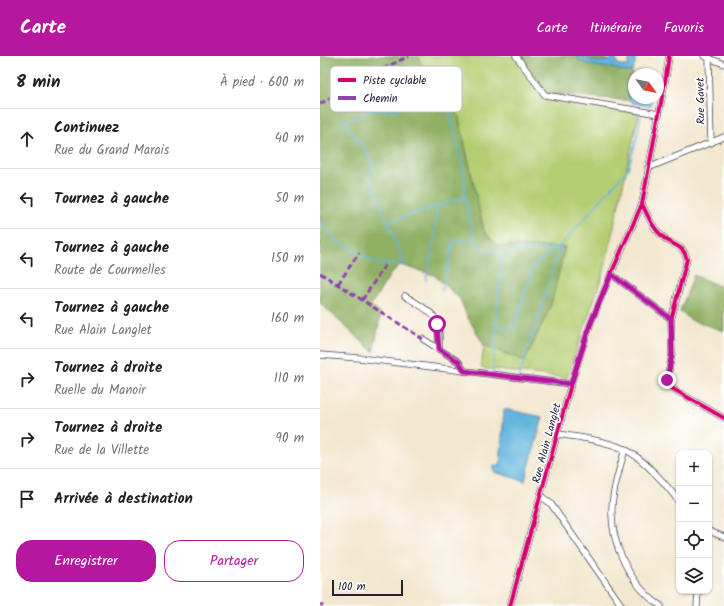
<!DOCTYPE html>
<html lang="fr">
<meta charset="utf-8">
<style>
:root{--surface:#fff;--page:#f6f6f6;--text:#202124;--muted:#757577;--line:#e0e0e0;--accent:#b5179e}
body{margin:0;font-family:Kalam,sans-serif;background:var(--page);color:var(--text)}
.controls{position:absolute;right:12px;bottom:12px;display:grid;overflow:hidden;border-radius:8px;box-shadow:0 1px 3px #0004}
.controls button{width:36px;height:36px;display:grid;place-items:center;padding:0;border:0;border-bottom:1px solid var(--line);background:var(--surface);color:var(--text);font:20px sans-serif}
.compass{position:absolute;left:308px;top:12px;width:36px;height:36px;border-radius:50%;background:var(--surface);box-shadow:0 1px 3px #0004;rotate:123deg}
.scale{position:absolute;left:12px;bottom:10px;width:71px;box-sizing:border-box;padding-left:4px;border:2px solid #22223b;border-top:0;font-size:11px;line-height:14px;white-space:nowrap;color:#22223b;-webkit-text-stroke:3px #fff;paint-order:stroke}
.stop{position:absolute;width:12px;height:12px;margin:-9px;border:3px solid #b5179e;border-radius:50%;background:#fff}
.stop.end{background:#b5179e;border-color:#fff;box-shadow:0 1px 4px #0008}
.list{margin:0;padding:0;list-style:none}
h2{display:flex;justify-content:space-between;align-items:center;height:52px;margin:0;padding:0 16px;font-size:17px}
h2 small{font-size:13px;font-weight:400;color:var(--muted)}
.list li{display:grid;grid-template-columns:26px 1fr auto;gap:12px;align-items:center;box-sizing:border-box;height:60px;padding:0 16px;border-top:1px solid var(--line)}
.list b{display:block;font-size:15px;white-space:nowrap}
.list p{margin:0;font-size:13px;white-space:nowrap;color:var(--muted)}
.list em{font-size:13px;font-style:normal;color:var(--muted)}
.actions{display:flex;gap:8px;padding:12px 16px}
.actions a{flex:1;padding:9px 0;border:1px solid var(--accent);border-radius:16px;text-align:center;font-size:14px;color:var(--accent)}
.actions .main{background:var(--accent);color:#fff}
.icon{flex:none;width:22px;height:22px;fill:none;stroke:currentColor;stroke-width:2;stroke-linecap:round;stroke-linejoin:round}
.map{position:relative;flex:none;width:404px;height:550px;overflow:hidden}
header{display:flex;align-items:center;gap:24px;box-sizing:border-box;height:56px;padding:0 20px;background:var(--accent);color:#fff}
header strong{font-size:19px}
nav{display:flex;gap:22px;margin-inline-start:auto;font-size:14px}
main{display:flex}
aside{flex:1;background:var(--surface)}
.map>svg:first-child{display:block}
.green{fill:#b5cd72;stroke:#6c7856}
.forest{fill:#90b064;stroke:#596950}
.water{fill:#62b5dd;stroke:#426c8c}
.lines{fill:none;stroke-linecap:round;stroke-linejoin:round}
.stream{stroke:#62b5dd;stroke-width:1.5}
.minor-casing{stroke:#414051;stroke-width:7}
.minor{stroke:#fff;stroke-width:5.5}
.quiet{stroke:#8e44ad;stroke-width:3;stroke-dasharray:6 3;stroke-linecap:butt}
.cycleway-casing{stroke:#fff;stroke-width:6}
.cycleway{stroke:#d6006c;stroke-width:4}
.route{stroke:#b5179e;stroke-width:5}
.labels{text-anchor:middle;stroke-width:3.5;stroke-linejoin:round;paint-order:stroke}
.street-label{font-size:11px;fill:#22223b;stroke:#fff}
.key{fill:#fff;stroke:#bdbdc4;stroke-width:1}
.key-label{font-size:11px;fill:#22223b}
</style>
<header>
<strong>Carte</strong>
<nav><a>Carte</a><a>Itinéraire</a><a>Favoris</a></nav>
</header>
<main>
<aside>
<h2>8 min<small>À pied · 600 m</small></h2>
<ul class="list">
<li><svg class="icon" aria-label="ahead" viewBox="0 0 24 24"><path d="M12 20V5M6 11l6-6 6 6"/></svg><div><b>Continuez</b><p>Rue du Grand Marais</p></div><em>40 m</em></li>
<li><svg class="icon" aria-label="left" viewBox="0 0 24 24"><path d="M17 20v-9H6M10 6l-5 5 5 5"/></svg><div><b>Tournez à gauche</b></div><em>50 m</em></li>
<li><svg class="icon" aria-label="left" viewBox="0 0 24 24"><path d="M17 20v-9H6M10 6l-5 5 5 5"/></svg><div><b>Tournez à gauche</b><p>Route de Courmelles</p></div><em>150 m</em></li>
<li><svg class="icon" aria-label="left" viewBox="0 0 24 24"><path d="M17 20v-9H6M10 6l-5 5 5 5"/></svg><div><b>Tournez à gauche</b><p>Rue Alain Langlet</p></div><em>160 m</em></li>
<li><svg class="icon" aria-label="right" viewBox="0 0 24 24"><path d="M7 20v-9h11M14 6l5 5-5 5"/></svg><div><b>Tournez à droite</b><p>Ruelle du Manoir</p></div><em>110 m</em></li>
<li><svg class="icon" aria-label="right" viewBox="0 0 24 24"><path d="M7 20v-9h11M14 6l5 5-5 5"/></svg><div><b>Tournez à droite</b><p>Rue de la Villette</p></div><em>90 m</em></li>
<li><svg class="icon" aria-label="arrive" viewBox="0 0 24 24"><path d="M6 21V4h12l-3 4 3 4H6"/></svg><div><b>Arrivée à destination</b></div></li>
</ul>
<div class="actions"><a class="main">Enregistrer</a><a>Partager</a></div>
</aside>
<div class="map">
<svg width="404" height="550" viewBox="0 0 404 550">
<rect width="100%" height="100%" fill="#fff"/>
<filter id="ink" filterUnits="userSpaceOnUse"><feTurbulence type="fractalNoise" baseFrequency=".025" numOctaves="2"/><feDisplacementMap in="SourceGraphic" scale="8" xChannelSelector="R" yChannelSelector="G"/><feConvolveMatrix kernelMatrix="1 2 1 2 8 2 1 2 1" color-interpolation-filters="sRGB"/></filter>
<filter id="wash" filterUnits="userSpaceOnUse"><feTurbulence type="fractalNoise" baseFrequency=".012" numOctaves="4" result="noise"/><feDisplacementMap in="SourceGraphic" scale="16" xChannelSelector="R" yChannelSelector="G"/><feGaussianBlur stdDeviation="0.9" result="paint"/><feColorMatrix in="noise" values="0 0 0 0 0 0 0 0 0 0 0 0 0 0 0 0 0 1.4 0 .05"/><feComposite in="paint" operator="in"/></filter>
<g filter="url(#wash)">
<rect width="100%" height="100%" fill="#f3e7cf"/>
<path class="green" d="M98 0H201L227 37 319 57 284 215 247 322 161 312 164 289 205 305 245 192 177 190 163 175 135 44 110 30Z"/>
<g class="forest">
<path d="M0 0H98L110 30 135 44 164 175 177 190 245 191 231 249 205 305 164 289 147 260 140 243 114 219 80 209 72 216 51 249 61 259 53 296 0 247Z"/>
<path d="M201 0H278L312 14V45L227 37Z"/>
<path d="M374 219 404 232V275L371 264 360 255Z"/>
</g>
<g class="water">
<path d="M259 0H262C266 4 281 7 287 5 292 4 293 0 299 0L296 3 297 7 302 10H308L310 0H315V8L312 16C308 16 303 16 299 14 295 13 297 13 293 12 280 11 270 10 258 4Z"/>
<path d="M312 24 314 25V42H332L331 50 312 47 308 41 310 25Z"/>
<path d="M184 353 223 361 205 425 174 416V410H180Z"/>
</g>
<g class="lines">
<g class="stream">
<path d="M0 166 15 184 56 207 63 208H82L85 209"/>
<path d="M68 166 145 141"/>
<path d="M85 209 49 119 53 107 41 88 23 66 47 57 62 54 74 55 105 39 126 41 144 115 145 141 155 186 165 194 179 196H200L238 191"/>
<path d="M106 224 114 186 117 150"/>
<path d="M122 235 134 184 155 186"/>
<path d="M176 270 182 197"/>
<path d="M173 317 176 270 194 272 214 209 242 188 308 113 318 77 321 57"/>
<path d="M199 321 241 189"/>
</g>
</g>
</g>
<g filter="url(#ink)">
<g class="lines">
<defs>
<g id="minor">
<path d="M196 0 225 39 339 58"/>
<path d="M384 0 404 8"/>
<path d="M389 2 391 87"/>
<path d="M328 112 404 81"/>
<path d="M322 148C328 160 332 171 342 180 352 190 363 188 367 203L351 264 352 298 347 324 353 333 404 362"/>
<path d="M291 218 351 263"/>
<path d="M85 240C93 245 110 254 115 262 120 270 119 284 119 293"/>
<path d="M103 283 139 306 144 315"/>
<path d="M0 299 39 302 251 328"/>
<path d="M238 378C260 382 284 384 304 393 322 401 348 430 359 446"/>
<path d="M305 393C300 412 293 431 292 451 290 487 310 530 341 550"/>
<path d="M221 440 231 448 302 550"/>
<path d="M389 475 404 481"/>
<path d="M190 550 251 328 270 269 291 218 322 148 346 20 349 0"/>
<path d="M377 550 378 535"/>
</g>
</defs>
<use href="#minor" class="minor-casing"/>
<use href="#minor" class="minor"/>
<g class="quiet">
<path d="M0 48 38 25 89 0"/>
<path d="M0 217 103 283"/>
<path d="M18 228 39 197"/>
<path d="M42 244 66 208"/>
<path d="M0 548 3 550"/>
</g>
<defs>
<g id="cycleway">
<path d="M322 148C328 160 332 171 342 180 352 190 363 188 367 203L351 264 352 298 347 324 353 333 404 362"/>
<path d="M190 550 251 328 270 269 291 218 322 148 346 20 349 0"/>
</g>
</defs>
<use href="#cycleway" class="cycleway-casing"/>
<use href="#cycleway" class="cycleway"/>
</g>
</g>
<g class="lines" filter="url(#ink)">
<path class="route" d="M117 268 119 293 139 306 144 315 251 328 270 269 291 218 351 263 352 298 347 324"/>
</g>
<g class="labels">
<g class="street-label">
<text transform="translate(380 45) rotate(-91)" y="4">Rue Gavet</text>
<text transform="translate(226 387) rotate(-75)" y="4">Rue Alain Langlet</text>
</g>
</g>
<rect x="10" y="10" width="132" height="46" rx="6" class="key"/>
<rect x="18" y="22" width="18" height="4" fill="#d6006c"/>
<rect x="18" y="40" width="18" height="4" fill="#8e44ad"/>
<g class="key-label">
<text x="43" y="28">Piste cyclable</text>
<text x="43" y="46">Chemin</text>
</g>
</svg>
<div class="controls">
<button>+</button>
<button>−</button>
<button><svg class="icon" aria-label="locate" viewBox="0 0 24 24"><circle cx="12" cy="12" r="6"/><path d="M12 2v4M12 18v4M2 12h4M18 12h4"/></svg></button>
<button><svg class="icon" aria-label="layers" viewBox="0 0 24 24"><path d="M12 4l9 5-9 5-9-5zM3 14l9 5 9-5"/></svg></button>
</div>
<svg class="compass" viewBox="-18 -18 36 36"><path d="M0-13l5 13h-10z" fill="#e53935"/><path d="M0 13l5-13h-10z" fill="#757577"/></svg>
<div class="scale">100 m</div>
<div class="stop" style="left:117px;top:268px"></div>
<div class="stop end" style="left:347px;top:324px"></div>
</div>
</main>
